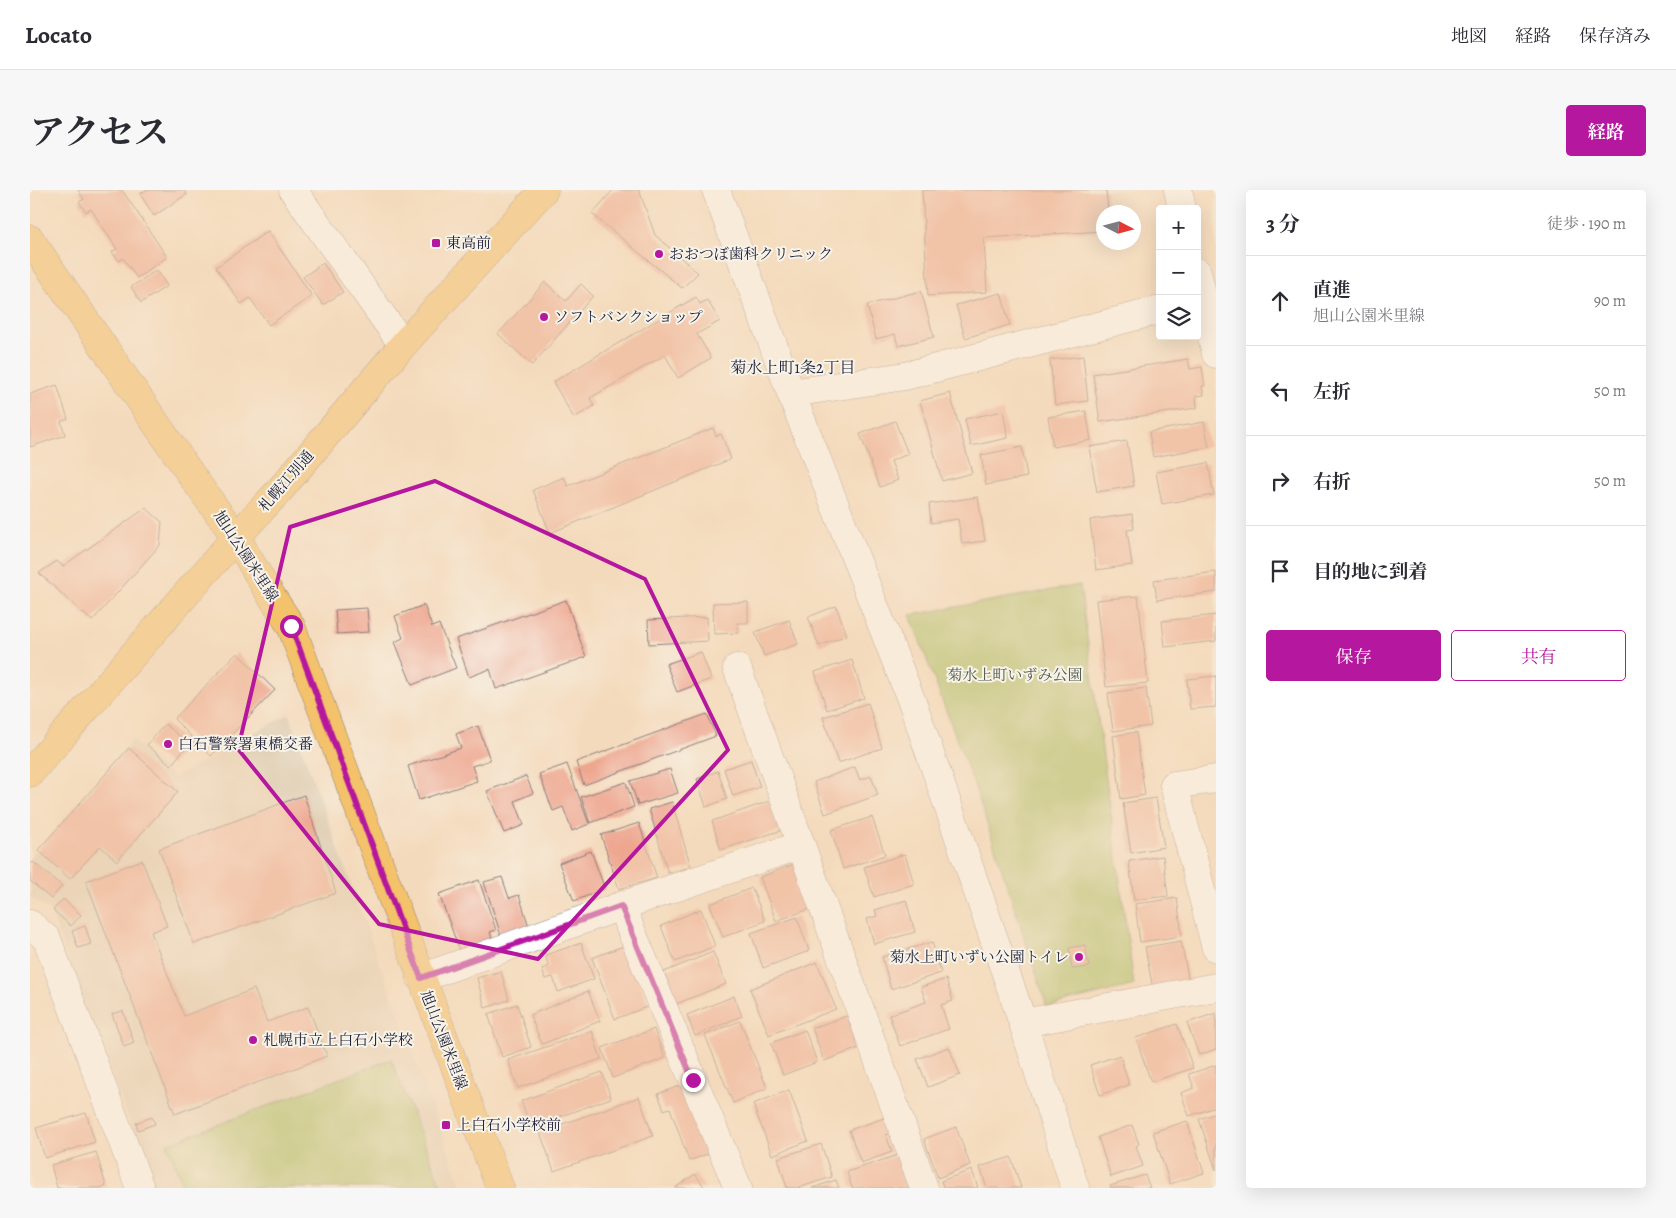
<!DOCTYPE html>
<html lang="ja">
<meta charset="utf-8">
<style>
:root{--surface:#fff;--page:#f7f7f7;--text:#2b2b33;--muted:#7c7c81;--line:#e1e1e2;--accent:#b5179e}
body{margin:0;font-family:Alegreya,"Noto Serif JP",serif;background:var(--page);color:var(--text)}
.controls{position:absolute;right:15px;top:15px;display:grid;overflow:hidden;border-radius:5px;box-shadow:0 5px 20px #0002}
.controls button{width:45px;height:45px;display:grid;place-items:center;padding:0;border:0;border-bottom:1px solid var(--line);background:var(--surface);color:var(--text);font:25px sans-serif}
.compass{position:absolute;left:1066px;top:15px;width:45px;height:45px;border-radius:50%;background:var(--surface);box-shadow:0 5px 20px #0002;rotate:96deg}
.stop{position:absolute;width:15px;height:15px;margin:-11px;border:4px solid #b5179e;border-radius:50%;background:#fff}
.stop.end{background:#b5179e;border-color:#fff;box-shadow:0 1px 5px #0008}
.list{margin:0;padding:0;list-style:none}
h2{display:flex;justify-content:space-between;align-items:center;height:65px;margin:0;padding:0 20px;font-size:21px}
h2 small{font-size:16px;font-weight:400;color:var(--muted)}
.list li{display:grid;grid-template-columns:32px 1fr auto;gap:15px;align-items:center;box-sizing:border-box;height:90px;padding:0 20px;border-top:1px solid var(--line)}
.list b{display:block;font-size:19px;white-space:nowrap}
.list p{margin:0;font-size:16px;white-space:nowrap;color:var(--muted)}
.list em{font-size:16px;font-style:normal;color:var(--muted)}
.actions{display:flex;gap:10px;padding:15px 20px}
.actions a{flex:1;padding:11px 0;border:1px solid var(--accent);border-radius:5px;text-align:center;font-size:18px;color:var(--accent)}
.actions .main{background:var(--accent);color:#fff}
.icon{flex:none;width:28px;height:28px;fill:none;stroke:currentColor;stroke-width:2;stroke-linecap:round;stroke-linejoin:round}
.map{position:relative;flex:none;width:1186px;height:998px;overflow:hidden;border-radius:5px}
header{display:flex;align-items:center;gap:30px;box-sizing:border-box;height:70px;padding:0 25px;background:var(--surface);border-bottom:1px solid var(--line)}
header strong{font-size:24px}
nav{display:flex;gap:28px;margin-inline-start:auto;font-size:18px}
.intro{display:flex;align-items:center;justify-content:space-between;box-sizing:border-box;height:120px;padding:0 30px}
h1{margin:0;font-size:35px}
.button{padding:12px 22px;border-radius:5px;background:var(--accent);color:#fff;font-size:18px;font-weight:700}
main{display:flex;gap:30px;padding:0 30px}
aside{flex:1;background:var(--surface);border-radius:5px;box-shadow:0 5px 20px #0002}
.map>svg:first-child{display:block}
.built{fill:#e0cdb2}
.green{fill:#a6bf65;stroke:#647050}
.building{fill:#eea68f}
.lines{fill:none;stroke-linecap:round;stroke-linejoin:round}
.minor-casing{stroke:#8b7e7c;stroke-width:29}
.major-casing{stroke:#8b7e7c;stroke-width:29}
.highway-casing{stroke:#8b7e7c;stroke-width:29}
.minor{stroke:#fff;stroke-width:28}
.major{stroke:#f3c26a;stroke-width:28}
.highway{stroke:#f3c26a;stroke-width:28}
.route{stroke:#b5179e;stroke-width:6}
.marked{fill:none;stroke:#b5179e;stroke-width:4;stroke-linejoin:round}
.poi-dot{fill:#b5179e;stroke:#f7f3e8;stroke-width:2}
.labels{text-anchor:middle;stroke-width:4;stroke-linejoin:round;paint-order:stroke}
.poi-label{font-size:15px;fill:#22223b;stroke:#f7f3e8;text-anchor:start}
.street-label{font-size:15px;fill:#22223b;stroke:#f7f3e8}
.park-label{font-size:15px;fill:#50594a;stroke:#f7f3e8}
.neighbourhood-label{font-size:16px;fill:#22223b;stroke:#f7f3e8}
</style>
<header>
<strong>Locato</strong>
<nav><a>地図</a><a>経路</a><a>保存済み</a></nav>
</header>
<div class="intro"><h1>アクセス</h1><a class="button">経路</a></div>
<main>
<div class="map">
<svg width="1186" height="998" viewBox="0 0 1186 998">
<rect width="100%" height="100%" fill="#f7f3e8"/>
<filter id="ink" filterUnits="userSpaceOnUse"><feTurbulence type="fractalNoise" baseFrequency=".02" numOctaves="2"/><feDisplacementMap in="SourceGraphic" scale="10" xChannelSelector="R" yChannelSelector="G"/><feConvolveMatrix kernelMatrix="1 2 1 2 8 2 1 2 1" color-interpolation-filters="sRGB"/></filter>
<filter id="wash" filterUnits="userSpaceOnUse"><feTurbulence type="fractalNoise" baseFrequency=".0096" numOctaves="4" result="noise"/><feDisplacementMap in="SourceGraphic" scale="20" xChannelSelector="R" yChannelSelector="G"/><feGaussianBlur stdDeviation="1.12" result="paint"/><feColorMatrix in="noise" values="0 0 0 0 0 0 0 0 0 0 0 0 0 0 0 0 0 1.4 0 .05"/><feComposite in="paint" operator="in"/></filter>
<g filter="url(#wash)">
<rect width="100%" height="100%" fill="#f4dabc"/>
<path class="built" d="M259 524 432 998H125L20 721 0 707V669L102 550 143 588Z"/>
<g class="green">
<path d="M1050 395 1104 795 1017 817 946 600 880 425Z"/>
<path d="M361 869 412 998H154L137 954Z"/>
</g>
<g id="blocks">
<g class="building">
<path d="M48 0H92L137 67 107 88 93 68 89 71 82 62 87 59 61 19 56 22 49 12 54 9Z"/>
<path d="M116 0H154L157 4 124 26 110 4Z"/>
<path d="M583 0H609L625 45 668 83 652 98 562 24Z"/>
<path d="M892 0H1076L1078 22H1074V41L954 48 957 102 898 106Z"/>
<path d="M238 41 282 106 239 135 220 108 211 114 186 77Z"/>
<path d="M293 73 313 102 293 115 273 87Z"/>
<path d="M127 80 137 96 111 113 101 97Z"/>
<path d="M515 92 536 111 551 94 563 106 502 175 468 144Z"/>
<path d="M891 101 904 147 868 156 865 144 846 149 837 115Z"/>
<path d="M971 103 980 135 935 148 926 115Z"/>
<path d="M666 107 670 114 677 110 690 131 667 144 681 168 648 188 635 165 560 208 564 216 544 228 523 192Z"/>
<path d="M1053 166 1058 211 1025 215 1020 170Z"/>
<path d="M1158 169 1160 179 1172 177 1175 196H1172L1174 205 1166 206 1167 218 1070 232 1063 184Z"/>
<path d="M27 195 38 229 31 231 35 245 0 257V204Z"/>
<path d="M920 203 942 283 912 291 890 211Z"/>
<path d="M973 221 978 248 941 256 935 229Z"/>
<path d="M1056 221 1061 250 1023 257 1018 227Z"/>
<path d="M865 231 878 264 861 271 868 290 850 297 830 244Z"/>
<path d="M1174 232 1179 257 1123 267 1119 242Z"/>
<path d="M683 238 686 246 691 244 701 269 520 343 503 300 534 287 538 296Z"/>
<path d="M1097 251 1104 296 1067 302 1059 257Z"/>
<path d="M992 257 997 287 956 295 951 265Z"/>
<path d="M1178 273 1184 305 1132 314 1126 282Z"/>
<path d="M948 307 955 351 932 354 928 329 901 333 899 314Z"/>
<path d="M116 318 132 332 130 355 62 431 9 383 27 371 33 376Z"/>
<path d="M1102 324 1104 339 1097 340 1102 375 1066 380 1060 330Z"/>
<path d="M1186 382V402L1127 410 1124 390Z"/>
<path d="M1108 406 1118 493 1076 497 1066 410Z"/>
<path d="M536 410 556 467 466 499 460 479 439 487 426 449Z"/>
<path d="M718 412V433H707L708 443 684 444 683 413Z"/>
<path d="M394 415 402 437 409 434 426 478 382 495 365 452 373 448 365 426Z"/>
<path d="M806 416 817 445 789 456 778 427Z"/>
<path d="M337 418 339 442 307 444 305 420Z"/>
<path d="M1186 425V451L1135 457 1132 431Z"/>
<path d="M677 427 678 451 619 454 618 430Z"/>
<path d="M759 430 768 454 734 466 725 442Z"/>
<path d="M671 462 681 489 647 502 636 474Z"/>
<path d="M207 463 245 500 181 566 144 529Z"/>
<path d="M822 470 834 508 797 520 785 482Z"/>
<path d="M1186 486V517L1160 519 1157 489Z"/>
<path d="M1116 498 1121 536 1083 541 1078 503Z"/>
<path d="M838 513 852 558 808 573 793 527Z"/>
<path d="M677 524 686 546 554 595 546 572Z"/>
<path d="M135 534 159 554 141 575 117 555Z"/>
<path d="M448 536 460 570 442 576 447 591 389 610 378 576 431 558 426 544Z"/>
<path d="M1106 542 1115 605 1091 609 1083 546Z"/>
<path d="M99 558 148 602 87 671 70 656 40 689 8 660Z"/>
<path d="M721 570 730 597 703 606 694 579Z"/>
<path d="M537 574 559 634 542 641 533 617 523 621 509 584Z"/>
<path d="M825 577 830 590 841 586 848 605 795 624 784 592Z"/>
<path d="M640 579 648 603 608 615 600 591Z"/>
<path d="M688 581 697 609 676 617 667 589Z"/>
<path d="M496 586 503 603 485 611 494 635 474 643 457 601Z"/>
<path d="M596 592 604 617 560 633 551 607Z"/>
<path d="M274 605 306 703 164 754 129 659Z"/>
<path d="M1126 608 1134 657 1101 663 1093 613Z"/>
<path d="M743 610 752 640 691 660 682 631Z"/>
<path d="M642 612 661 677 638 683 619 619Z"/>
<path d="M842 627 855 665 813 679 801 640Z"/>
<path d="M609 633 627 688 589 699 571 645Z"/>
<path d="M561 661 575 699 544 711 529 673Z"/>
<path d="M875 664 884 694 844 707 834 677Z"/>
<path d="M1133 666 1138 706 1104 710 1099 671Z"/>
<path d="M112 670 137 736 121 742 154 826 224 799 237 832 278 817 297 866 145 924 56 691Z"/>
<path d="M3 672 32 696 21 709 0 691V675Z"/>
<path d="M767 673 783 718 746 731 730 687Z"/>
<path d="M472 687 479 708 489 705 500 740 472 749 454 692Z"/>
<path d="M449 690 466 740 460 742 462 748 429 759 409 704Z"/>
<path d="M722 698 735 731 693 747 680 714Z"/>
<path d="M1147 708 1152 746 1110 752 1105 714Z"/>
<path d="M33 709 51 725 41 736 23 720Z"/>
<path d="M876 710 885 742 844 754 837 729 847 726 845 720Z"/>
<path d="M671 719 685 756 645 772 631 736Z"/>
<path d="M767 727 779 761 733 778 721 743Z"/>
<path d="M55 736 61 754 48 758 42 741Z"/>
<path d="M1151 751 1159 792 1123 799 1115 757Z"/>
<path d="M902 752 911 783 861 799 852 767Z"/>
<path d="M551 753 564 789 528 802 523 787 515 789 512 779 519 776 515 765Z"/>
<path d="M596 755 619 816 585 829 562 768Z"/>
<path d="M1055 755 1059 777 1042 779 1039 758Z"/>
<path d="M683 762 696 794 646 814 634 782Z"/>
<path d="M787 772 806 819 739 845 720 799Z"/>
<path d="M471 781 479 810 455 818 447 788Z"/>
<path d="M916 789 923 811 911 815 919 839 870 856 859 825 896 812 891 797Z"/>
<path d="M558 801 570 831 512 854 500 825Z"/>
<path d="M704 806 712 826 665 846 657 825Z"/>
<path d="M487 814 501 857 472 867 458 824Z"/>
<path d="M93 821 104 853 94 857 82 824Z"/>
<path d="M1186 823V859L1169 865 1157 833Z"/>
<path d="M817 826 829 858 794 871 782 838Z"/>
<path d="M710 831 737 898 703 913 675 845Z"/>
<path d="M1147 834 1163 878 1121 892 1106 848Z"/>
<path d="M624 839 635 868 583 888 572 858Z"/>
<path d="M775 840 787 872 753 885 741 853Z"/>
<path d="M562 841 571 869 488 898 478 870Z"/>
<path d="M919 857 930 885 898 897 887 869Z"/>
<path d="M1090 865 1099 895 1070 905 1060 875Z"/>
<path d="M1186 875V917L1159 926 1151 903 1164 898 1159 884Z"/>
<path d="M572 882 581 908 501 937 491 911Z"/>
<path d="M654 894 680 963 659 971 640 918 634 920 628 904Z"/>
<path d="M759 900 778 951 742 965 723 914Z"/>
<path d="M609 907 623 946 524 981 510 942Z"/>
<path d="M56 923 65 952 15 968 6 938Z"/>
<path d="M1186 923V980L1169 929Z"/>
<path d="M122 927 125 934 108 940 106 933Z"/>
<path d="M857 927 863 943 856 945 862 962 831 973 819 940Z"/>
<path d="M1157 931 1174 983 1140 994 1123 942Z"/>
<path d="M1102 935 1109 954 1106 956 1113 976 1081 987 1068 947Z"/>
<path d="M926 937 940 975 908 988 894 949Z"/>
<path d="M791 954 802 987 768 998H757L748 968Z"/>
<path d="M66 962 76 996 70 998H27L21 975Z"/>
<path d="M868 965 879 998H822L817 982Z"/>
<path d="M981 967 991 998H957L950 977Z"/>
<path d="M942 980 948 998H914L911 991Z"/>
<path d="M665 984 675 998H645Z"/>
<path d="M1115 985 1120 998H1081L1080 996Z"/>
<path d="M806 990 809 998H782Z"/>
</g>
</g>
</g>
<g filter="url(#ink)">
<use href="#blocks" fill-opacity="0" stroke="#8b7e7c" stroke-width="1"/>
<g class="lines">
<defs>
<g id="minor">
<path d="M263 0 373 155"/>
<path d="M686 0 761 203 884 517 993 833 1045 998"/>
<path d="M1148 0 1152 19"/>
<path d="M1167 82 1186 164"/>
<path d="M761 203 875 186 1130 120"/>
<path d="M707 478 771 655"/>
<path d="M1186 589 1144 595 1186 758"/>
<path d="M591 716 708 998"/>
<path d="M0 734 17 749 110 998"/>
<path d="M391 788 591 716 771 655 894 998"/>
<path d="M993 833 1186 797"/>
</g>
<path id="major" d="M0 49 166 292 206 347 233 393 261 436 470 998"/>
<path id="highway" d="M0 583 206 347 248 302 373 155 514 0"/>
</defs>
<use href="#minor" class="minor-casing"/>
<use href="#major" class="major-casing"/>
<use href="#highway" class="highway-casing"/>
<use href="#minor" class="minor"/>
<use href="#major" class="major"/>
<use href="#highway" class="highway"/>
</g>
</g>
<g class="lines" filter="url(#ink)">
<path class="route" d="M261 436 391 788 591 716 663 890"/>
</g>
<path d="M0 0H1186V998H0ZM405 291 615 389 698 560 508 769 349 734 208 559 260 337Z" fill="#f4dabc" fill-opacity=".55" fill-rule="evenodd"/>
<path class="marked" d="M405 291 615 389 698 560 508 769 349 734 208 559 260 337Z"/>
<g class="poi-dot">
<rect x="401" y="48" width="10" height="10" rx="2.5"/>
<circle cx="629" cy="64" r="5"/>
<circle cx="514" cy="127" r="5"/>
<circle cx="138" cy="554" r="5"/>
<circle cx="1049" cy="767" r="5"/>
<circle cx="223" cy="850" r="5"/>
<rect x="411" y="930" width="10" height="10" rx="2.5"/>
</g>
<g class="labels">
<g class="poi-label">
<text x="416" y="58">東高前</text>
<text x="639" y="69">おおつぼ歯科クリニック</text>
<text x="524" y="132">ソフトバンクショップ</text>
<text x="148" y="559">白石警察署東橋交番</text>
<text x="1039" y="772" text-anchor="end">菊水上町いずい公園トイレ</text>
<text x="233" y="855">札幌市立上白石小学校</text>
<text x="426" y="940">上白石小学校前</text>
</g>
<g class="street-label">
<text transform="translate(256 291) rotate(-49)" y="5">札幌江別通</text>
<text transform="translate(216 366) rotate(57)" y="5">旭山公園米里線</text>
<text transform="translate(414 850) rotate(69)" y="5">旭山公園米里線</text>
</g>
<g class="park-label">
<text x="985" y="490">菊水上町いずみ公園</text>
</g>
<g class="neighbourhood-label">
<text x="763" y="183">菊水上町1条2丁目</text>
</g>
</g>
</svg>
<div class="controls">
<button>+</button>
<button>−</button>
<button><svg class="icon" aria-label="layers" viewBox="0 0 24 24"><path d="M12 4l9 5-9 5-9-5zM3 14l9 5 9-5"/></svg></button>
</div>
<svg class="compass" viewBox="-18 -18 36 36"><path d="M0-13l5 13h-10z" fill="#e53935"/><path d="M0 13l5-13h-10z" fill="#7c7c81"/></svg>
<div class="stop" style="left:261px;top:436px"></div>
<div class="stop end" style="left:663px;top:890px"></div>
</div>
<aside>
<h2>3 分<small>徒歩 · 190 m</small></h2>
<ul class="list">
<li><svg class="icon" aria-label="ahead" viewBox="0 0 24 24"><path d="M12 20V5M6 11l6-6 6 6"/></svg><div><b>直進</b><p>旭山公園米里線</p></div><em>90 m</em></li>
<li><svg class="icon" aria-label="left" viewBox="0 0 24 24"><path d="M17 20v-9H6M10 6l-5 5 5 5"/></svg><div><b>左折</b></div><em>50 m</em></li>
<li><svg class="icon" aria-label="right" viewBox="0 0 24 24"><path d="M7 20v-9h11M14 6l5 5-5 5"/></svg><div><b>右折</b></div><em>50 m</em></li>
<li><svg class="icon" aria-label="arrive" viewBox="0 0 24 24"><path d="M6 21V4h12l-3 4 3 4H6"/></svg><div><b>目的地に到着</b></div></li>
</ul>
<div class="actions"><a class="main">保存</a><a>共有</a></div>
</aside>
</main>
